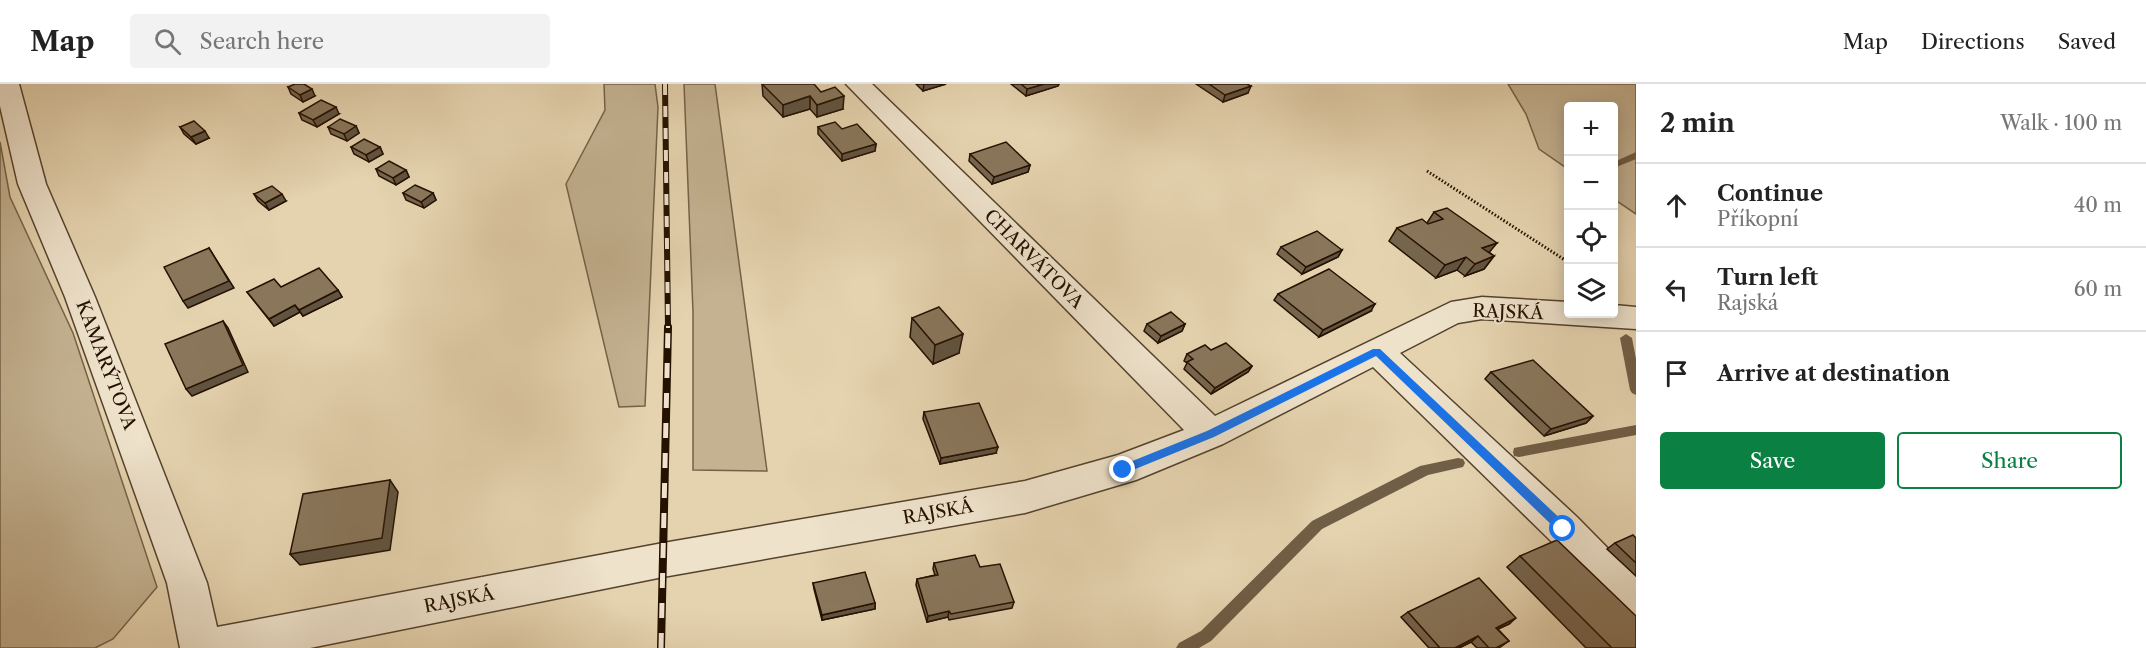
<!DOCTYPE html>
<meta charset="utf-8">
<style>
:root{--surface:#fff;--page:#f2f2f2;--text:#222;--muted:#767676;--line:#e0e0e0;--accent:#0b8043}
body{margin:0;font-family:"Libre Caslon Text",serif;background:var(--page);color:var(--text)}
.controls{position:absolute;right:18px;top:18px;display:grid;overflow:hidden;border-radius:6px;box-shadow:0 3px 15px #0003}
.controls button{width:54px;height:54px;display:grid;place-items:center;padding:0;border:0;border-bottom:2px solid var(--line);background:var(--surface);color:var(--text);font:30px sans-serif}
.stop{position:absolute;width:18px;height:18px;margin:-14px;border:4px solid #1a73e8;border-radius:50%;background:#fff}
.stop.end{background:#1a73e8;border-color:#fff;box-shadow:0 2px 6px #0008}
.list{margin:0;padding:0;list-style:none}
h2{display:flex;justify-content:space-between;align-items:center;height:78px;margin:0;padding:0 24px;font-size:26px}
h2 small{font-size:20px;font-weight:400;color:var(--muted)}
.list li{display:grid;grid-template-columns:39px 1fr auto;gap:18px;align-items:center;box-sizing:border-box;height:84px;padding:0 24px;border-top:2px solid var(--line)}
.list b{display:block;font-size:22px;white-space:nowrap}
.list p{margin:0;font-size:20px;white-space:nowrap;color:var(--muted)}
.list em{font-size:20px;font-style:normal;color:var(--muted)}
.actions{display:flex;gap:12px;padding:18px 24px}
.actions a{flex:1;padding:14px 0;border:2px solid var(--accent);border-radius:6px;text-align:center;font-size:21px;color:var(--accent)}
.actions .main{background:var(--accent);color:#fff}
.icon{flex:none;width:33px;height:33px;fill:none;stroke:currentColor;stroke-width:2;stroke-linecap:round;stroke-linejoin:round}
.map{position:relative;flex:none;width:1636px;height:564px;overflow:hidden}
header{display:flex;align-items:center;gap:36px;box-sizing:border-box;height:84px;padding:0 30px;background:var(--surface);border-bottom:2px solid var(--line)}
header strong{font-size:28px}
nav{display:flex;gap:33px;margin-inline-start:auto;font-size:21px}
.search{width:420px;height:54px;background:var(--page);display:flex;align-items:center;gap:15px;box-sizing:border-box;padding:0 21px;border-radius:6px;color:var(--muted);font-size:22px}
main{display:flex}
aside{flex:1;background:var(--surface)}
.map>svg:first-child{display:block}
.green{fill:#c4b291;stroke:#746248;stroke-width:1.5}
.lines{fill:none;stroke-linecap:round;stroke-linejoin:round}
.stream{fill:#715e46;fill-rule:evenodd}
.minor-casing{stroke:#55422c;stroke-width:3}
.path{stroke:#251100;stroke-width:3;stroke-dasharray:1.5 2;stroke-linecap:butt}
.minor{fill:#eee2cb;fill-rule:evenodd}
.rail-far1-casing{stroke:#251100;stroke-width:6}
.rail-casing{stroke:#251100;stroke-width:8}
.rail-far1{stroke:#eee2cb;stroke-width:4;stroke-dasharray:11;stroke-linecap:butt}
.rail{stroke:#eee2cb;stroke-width:5;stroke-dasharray:15;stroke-linecap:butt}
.wall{fill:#76654e;stroke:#251100;stroke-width:1.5}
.shaded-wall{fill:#605340;stroke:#251100;stroke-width:1.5}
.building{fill:#89765b;stroke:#251100;stroke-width:1.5}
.route{fill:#1a73e8}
.labels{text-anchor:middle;stroke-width:4.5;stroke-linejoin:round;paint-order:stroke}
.street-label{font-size:18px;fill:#251100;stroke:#eee2cb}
</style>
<header>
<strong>Map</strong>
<div class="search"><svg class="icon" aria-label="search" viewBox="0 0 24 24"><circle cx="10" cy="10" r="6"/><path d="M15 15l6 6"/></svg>Search here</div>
<nav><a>Map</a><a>Directions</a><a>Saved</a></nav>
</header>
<main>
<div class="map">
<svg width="1636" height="564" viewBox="0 0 1636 564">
<rect width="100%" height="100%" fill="#e5d3af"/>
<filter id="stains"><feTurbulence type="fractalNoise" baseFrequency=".00333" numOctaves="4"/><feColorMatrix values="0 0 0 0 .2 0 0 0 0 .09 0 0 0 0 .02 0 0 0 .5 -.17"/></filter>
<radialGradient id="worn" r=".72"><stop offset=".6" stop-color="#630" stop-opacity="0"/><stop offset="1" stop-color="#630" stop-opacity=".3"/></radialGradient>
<g class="green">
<path d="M604 0H655L658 23 645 322 619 323 566 100 605 26Z"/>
<path d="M684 0H715L767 387 693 386V228Z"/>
<path d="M1508 0H1636V130L1614 115V22H1568V85L1539 65 1526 30Z"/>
<path d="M0 58 10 113 73 249 157 503 113 555 95 564H0Z"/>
</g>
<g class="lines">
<g class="stream">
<path d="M1636 68V75L1614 84V78Z"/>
<path d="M1626 250 1632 254 1636 275V311L1632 309 1630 306 1620 254Z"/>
<path d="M1636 341V351L1519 373 1514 372 1513 368 1514 364 1519 363Z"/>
<path d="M1458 374 1463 375 1465 379 1463 383 1428 391 1322 445 1211 557 1199 564H1176L1179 559 1201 547 1312 437 1420 382Z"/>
</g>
<defs>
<path id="minor" d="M0 0H19L46 100 95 213 207 499 217 543 663 459 1025 397 1118 371 1184 346 846 0H872L1215 332 1451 218 1482 213 1568 218V230H1614V221L1636 223V245L1482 235 1458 239 1400 269 1577 433 1636 493V540L1622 534 1551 457 1373 283 1223 360 1136 396 1025 429 663 493 310 564H180L167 499 65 213 18 100 0 22Z"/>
</defs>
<use href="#minor" class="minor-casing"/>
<path class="path" d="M1427 87 1568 178"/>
<use href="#minor" class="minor"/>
<defs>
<path id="rail-far1" d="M665 0 668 244"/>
<path id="rail" d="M661 564 668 243"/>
</defs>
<use href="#rail-far1" class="rail-far1-casing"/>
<use href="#rail" class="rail-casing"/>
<use href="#rail-far1" class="rail-far1"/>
<use href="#rail" class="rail"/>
</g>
<g class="wall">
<path d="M762 0 821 8 843 25 817 33 810 25 783 33 763 12Z"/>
<path d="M916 0H946L923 7Z"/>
<path d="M1011 0H1059L1058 2 1026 12Z"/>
<path d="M1196 0H1247L1248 9 1223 18Z"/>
<path d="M288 3 315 12 303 18 291 10Z"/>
<path d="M299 29 339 30 317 43 302 36Z"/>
<path d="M356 42 359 49 347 57 331 50 328 43Z"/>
<path d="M180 43 209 54 196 60 184 50Z"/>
<path d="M818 43 842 45 876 60 875 67 842 77 818 50Z"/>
<path d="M351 63H380L383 70 369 78 354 70Z"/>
<path d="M970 70 1030 81 1028 88 992 100 969 77Z"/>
<path d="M376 85 406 86 409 93 396 101 379 92Z"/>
<path d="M403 109H433L436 116 424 124 406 116Z"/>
<path d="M254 110 286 117 269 126 258 117Z"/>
<path d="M1434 128 1494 172 1484 185 1465 192 1457 186 1436 194 1389 157 1397 144 1427 139Z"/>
<path d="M1281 163 1342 166 1338 173 1302 190 1277 170Z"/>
<path d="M281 203 338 206 342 213 303 232 300 228 274 242 247 208Z"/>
<path d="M1278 210 1371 227 1319 253 1274 216Z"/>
<path d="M912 234 959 269 933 280 910 253Z"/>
<path d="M1147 240H1185L1182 247 1158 259 1144 247Z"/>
<path d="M1211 266 1252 282 1248 288 1211 310 1184 285 1187 279 1184 277 1187 270Z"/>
<path d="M1491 288 1593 332 1586 339 1544 352 1485 295Z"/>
<path d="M924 328 996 369 940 380 923 335Z"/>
<path d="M1636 454V492L1607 465 1615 459Z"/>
<path d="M1520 472 1636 564H1586L1507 483Z"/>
<path d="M934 479 980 483 1014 518 1012 524 949 536 948 533 927 538 916 501 917 495 935 491 933 485Z"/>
<path d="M813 499 875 519V525L822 536 814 505Z"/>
<path d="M1408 528 1509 540 1498 545 1509 557 1499 564H1477L1471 558 1459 564H1429L1401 533Z"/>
</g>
<g class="shaded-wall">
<path d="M924 0H946L923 7Z"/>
<path d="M1044 0H1059L1058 2 1026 12 1027 5Z"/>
<path d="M1251 2 1248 9 1223 18 1225 11Z"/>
<path d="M312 5 315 12 303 18 300 11Z"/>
<path d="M810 12V25L783 33V21Z"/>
<path d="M844 12 843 25 817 33V21Z"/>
<path d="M336 23 339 30 317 43 313 36Z"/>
<path d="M356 42 359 49 347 57 344 50Z"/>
<path d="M205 47 209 54 196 60 191 53Z"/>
<path d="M876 60 875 67 842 77V70Z"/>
<path d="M380 63 383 70 369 78 366 71Z"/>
<path d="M1030 81 1028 88 992 100 994 93Z"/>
<path d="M406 86 409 93 396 101 393 94Z"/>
<path d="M433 109 436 116 424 124 421 118Z"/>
<path d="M282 110 286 117 269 126 265 119Z"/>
<path d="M1497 159 1487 171 1482 164Z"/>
<path d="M209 164 234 204 188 224 183 217Z"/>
<path d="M1342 166 1338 173 1302 190 1306 183Z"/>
<path d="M1494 172 1484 185 1465 192 1475 180Z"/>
<path d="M1466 173 1457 186 1436 194 1445 181Z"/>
<path d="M338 206 342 213 303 232 299 226Z"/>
<path d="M1375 220 1371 227 1319 253 1323 246Z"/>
<path d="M295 221 300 228 274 242 269 235Z"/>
<path d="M223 237 228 244 248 288 192 312 186 305Z"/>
<path d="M1185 240 1182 247 1158 259 1161 252Z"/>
<path d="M963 250 959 269 933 280 935 261Z"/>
<path d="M1252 282 1248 288 1211 310 1215 304Z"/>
<path d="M1593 332 1586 339 1544 352 1551 345Z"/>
<path d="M998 363 996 369 940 380 941 374Z"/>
<path d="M390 396 398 408 390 466 300 481 290 470Z"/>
<path d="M875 519V525L822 536V531Z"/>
<path d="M949 527 948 533 927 538 928 532Z"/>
<path d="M1516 534 1509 540 1489 549 1496 544Z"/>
<path d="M1478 552 1471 558 1459 564H1455Z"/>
</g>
<g class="building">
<path d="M295 0H304L312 5 300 11 288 3Z"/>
<path d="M762 0H814L821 8 835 3 844 12 817 21 810 12 783 21Z"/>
<path d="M1021 0H1044L1027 5Z"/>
<path d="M1209 0H1247L1251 2 1225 11Z"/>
<path d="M321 16 336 23 313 36 299 29Z"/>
<path d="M340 35 356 42 344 50 328 43Z"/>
<path d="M194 37 205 47 191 53 180 43Z"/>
<path d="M835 38 842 45 857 40 876 60 842 70 818 43Z"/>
<path d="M364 55 380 63 366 71 351 63Z"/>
<path d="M1006 58 1030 81 994 93 970 70Z"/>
<path d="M389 77 406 86 393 94 376 85Z"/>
<path d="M415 101 433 109 421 118 403 109Z"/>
<path d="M272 102 282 110 265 119 254 110Z"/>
<path d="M1447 124 1497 159 1482 164 1494 172 1475 180 1466 173 1445 181 1397 144 1422 135 1428 140 1443 135 1434 128Z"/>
<path d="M1317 147 1342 166 1306 183 1281 163Z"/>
<path d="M209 164 229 197 183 217 164 183Z"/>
<path d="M319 184 338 206 299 226 295 221 269 235 247 208 274 195 281 203Z"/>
<path d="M1329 185 1375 220 1323 246 1278 210Z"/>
<path d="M939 223 963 250 935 261 912 234Z"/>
<path d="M1171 228 1185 240 1161 252 1147 240Z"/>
<path d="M223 237 243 281 186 305 165 260Z"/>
<path d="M1226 259 1252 282 1215 304 1187 278 1193 275 1187 270 1205 261 1211 266Z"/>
<path d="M1533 276 1593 332 1551 345 1491 288Z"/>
<path d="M979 319 998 363 941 374 924 328Z"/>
<path d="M390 396 382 454 290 470 303 410Z"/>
<path d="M1633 451 1636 454V479L1615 459Z"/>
<path d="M1557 456 1636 532V564H1612L1520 472Z"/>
<path d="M975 471 980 483 1000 480 1014 518 951 530 949 527 928 532 917 495 938 491 934 479Z"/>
<path d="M865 488 875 519 822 531 813 499Z"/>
<path d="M1479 494 1516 534 1496 544 1509 557 1496 564H1489L1478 552 1455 564H1440L1408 528Z"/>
</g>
<path class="route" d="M1373 265H1380L1567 441V448H1559L1376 272 1214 353 1123 390 1118 386 1120 382 1207 347Z"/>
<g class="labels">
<g class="street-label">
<text transform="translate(1034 175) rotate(45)" y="6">CHARVÁTOVA</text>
<text transform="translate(1508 228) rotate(2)" y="6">RAJSKÁ</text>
<text transform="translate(106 281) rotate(69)" y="6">KAMARÝTOVA</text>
<text transform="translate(938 428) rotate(-10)" y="6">RAJSKÁ</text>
<text transform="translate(459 516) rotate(-11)" y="6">RAJSKÁ</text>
</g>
</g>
<rect width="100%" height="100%" filter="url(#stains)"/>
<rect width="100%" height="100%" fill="url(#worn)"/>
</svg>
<div class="controls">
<button>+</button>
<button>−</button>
<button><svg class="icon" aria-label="locate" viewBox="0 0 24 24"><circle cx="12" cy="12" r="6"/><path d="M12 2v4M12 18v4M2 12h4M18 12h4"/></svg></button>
<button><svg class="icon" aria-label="layers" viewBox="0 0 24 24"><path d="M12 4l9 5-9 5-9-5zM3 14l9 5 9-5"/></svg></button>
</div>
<div class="stop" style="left:1563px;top:445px"></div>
<div class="stop end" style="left:1123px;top:386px"></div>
</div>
<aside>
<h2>2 min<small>Walk · 100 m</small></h2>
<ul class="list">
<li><svg class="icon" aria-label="ahead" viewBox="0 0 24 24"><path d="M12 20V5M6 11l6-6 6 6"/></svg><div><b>Continue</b><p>Příkopní</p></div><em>40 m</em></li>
<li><svg class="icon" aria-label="left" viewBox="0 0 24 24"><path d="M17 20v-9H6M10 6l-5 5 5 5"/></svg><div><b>Turn left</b><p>Rajská</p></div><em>60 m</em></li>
<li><svg class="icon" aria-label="arrive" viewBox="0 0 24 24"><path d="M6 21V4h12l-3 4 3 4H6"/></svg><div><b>Arrive at destination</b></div></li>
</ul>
<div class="actions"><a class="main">Save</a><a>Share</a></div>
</aside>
</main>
